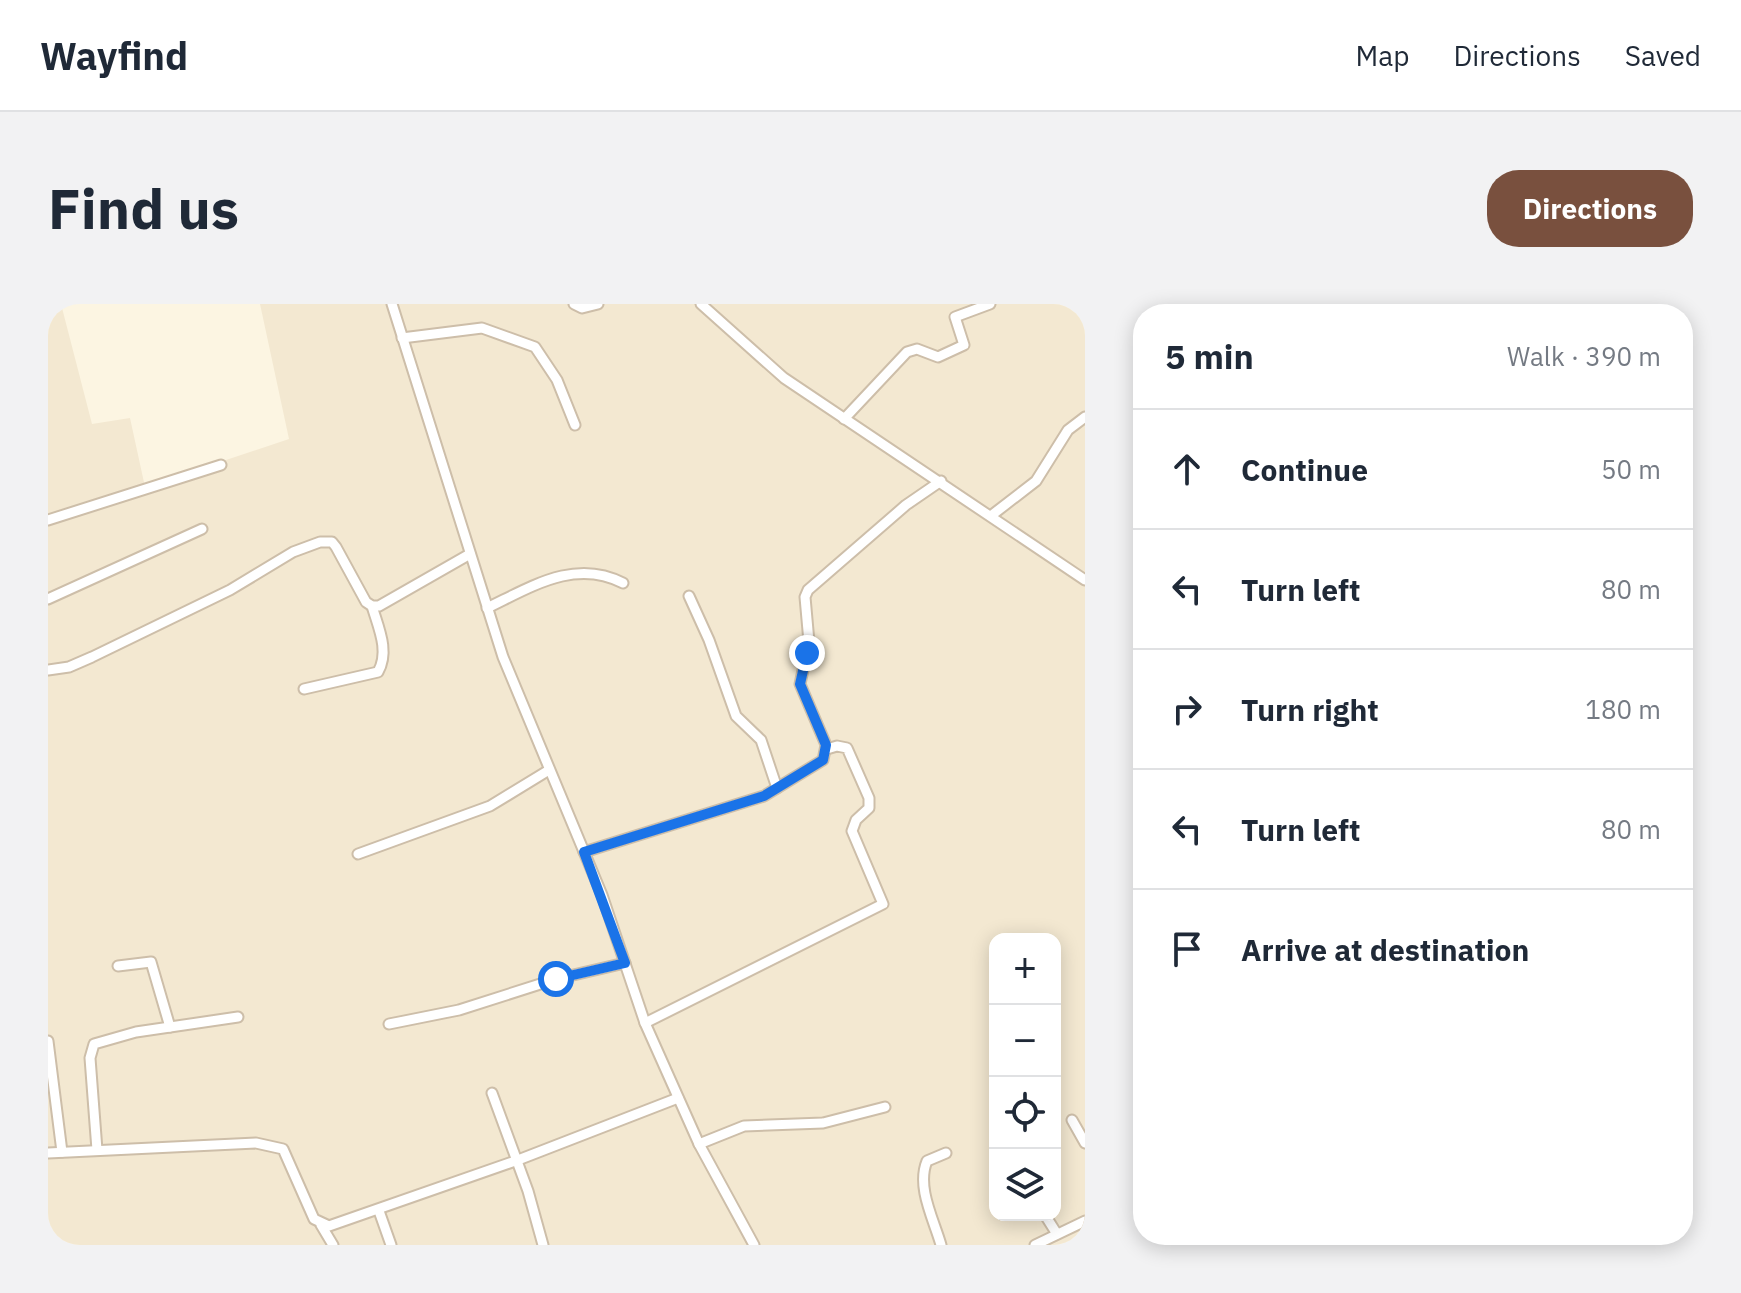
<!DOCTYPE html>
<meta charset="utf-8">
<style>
:root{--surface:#fff;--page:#f2f2f3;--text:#1f2937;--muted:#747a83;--line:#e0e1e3;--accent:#79503e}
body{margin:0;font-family:"IBM Plex Sans",sans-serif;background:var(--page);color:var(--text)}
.controls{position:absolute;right:24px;bottom:24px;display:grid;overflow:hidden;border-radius:16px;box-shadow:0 4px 20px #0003}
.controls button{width:72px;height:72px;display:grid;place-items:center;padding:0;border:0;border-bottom:2px solid var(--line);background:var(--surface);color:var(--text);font:40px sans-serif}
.stop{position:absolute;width:24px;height:24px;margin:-18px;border:6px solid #1a73e8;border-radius:50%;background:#fff}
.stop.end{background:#1a73e8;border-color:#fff;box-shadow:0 2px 8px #0008}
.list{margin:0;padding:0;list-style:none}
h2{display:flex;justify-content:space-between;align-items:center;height:104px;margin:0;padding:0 32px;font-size:34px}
h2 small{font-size:26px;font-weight:400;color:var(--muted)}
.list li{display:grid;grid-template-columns:52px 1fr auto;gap:24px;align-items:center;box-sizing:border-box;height:120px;padding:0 32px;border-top:2px solid var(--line)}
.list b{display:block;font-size:30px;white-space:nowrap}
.list em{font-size:26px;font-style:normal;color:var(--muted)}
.icon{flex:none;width:44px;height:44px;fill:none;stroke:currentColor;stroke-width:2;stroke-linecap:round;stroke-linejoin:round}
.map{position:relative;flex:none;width:1037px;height:941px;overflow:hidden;border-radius:32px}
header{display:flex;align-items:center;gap:48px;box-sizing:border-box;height:112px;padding:0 40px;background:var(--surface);border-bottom:2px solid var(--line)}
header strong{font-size:38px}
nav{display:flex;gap:44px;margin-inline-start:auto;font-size:28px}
.intro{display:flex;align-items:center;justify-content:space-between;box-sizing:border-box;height:192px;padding:0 48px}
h1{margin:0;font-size:56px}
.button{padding:20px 36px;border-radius:32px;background:var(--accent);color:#fff;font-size:28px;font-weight:700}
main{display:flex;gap:48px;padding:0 48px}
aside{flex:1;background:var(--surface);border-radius:32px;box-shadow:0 4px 20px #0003}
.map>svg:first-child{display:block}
.residential{fill:#f3e8d1;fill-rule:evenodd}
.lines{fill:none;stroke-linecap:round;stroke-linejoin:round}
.minor-casing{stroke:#cdbea9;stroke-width:13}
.minor{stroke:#fff;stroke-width:9}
.route{stroke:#1a73e8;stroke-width:10}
</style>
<header>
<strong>Wayfind</strong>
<nav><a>Map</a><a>Directions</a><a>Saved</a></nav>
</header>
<div class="intro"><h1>Find us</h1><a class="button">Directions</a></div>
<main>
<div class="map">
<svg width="1037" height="941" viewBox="0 0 1037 941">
<rect width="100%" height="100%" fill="#fcf5e2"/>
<path class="residential" d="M0 0H13L44 120 82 114 97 183 241 135 212 0H1037V941H0ZM947 635H1007V911H947Z"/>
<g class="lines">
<defs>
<g id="minor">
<path d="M344 0 455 353 554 591 597 719 651 840 706 941"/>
<path d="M526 0 534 4 550 0"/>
<path d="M653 0 736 74 1037 276"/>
<path d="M354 34 434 24 487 43 509 76 527 121"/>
<path d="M796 115 859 48 869 45 890 53 916 41 907 13 942 0"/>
<path d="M944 211 988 177 1020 126 1037 113"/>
<path d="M0 216 173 161"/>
<path d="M641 292 661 336 688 412 713 436 729 484"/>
<path d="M0 295 154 225"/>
<path d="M439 304C483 283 527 254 575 279"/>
<path d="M0 366 21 363 44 353 182 286 245 248 272 238H284L288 243 318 298 324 302H331L422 250"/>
<path d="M256 385 330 368C342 347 330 323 324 302"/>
<path d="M536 548 716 492 775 456 778 441 752 380 761 338 757 293 760 286 858 201 893 177"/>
<path d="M310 550 442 502 501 466"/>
<path d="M70 662 103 658 122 723"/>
<path d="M597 719 835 600 804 527 808 516 821 504V494L799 444 789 442 779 445"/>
<path d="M341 720 411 706 508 675 577 659"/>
<path d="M0 737 14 848"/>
<path d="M444 789 480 887 495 941"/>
<path d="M1024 816 1037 839"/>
<path d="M651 840 696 822 775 819 837 803"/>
<path d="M49 846 42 754 46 740 88 728 190 713"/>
<path d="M0 849 208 839 235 845 266 915 281 922 470 856 630 794"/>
<path d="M331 907 343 941"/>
<path d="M997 911 1009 930"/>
<path d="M273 921 285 941"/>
<path d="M893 941C886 916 868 883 879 857L898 849"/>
<path d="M987 941 1037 917"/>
</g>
</defs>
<use href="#minor" class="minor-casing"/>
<use href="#minor" class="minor"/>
</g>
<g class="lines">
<path class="route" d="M508 675 577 659 536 548 716 492 775 456 778 441 752 380 759 349"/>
</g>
</svg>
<div class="controls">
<button>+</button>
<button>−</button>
<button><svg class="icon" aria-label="locate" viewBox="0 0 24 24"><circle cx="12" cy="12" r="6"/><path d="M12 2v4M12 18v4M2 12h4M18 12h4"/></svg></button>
<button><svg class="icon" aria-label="layers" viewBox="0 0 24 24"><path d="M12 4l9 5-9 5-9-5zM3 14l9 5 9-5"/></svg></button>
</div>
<div class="stop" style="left:508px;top:675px"></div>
<div class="stop end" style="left:759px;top:349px"></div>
</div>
<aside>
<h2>5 min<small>Walk · 390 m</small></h2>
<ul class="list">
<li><svg class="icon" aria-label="ahead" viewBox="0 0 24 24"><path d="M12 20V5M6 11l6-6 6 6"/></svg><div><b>Continue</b></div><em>50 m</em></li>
<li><svg class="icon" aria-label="left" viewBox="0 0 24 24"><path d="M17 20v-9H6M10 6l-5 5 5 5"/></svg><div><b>Turn left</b></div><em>80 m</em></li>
<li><svg class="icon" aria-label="right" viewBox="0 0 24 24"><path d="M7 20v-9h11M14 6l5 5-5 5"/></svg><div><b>Turn right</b></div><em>180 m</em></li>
<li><svg class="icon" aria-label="left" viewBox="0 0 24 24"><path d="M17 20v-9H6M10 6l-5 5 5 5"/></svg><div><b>Turn left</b></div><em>80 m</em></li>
<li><svg class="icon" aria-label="arrive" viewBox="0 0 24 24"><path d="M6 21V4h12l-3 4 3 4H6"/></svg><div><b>Arrive at destination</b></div></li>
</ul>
</aside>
</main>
